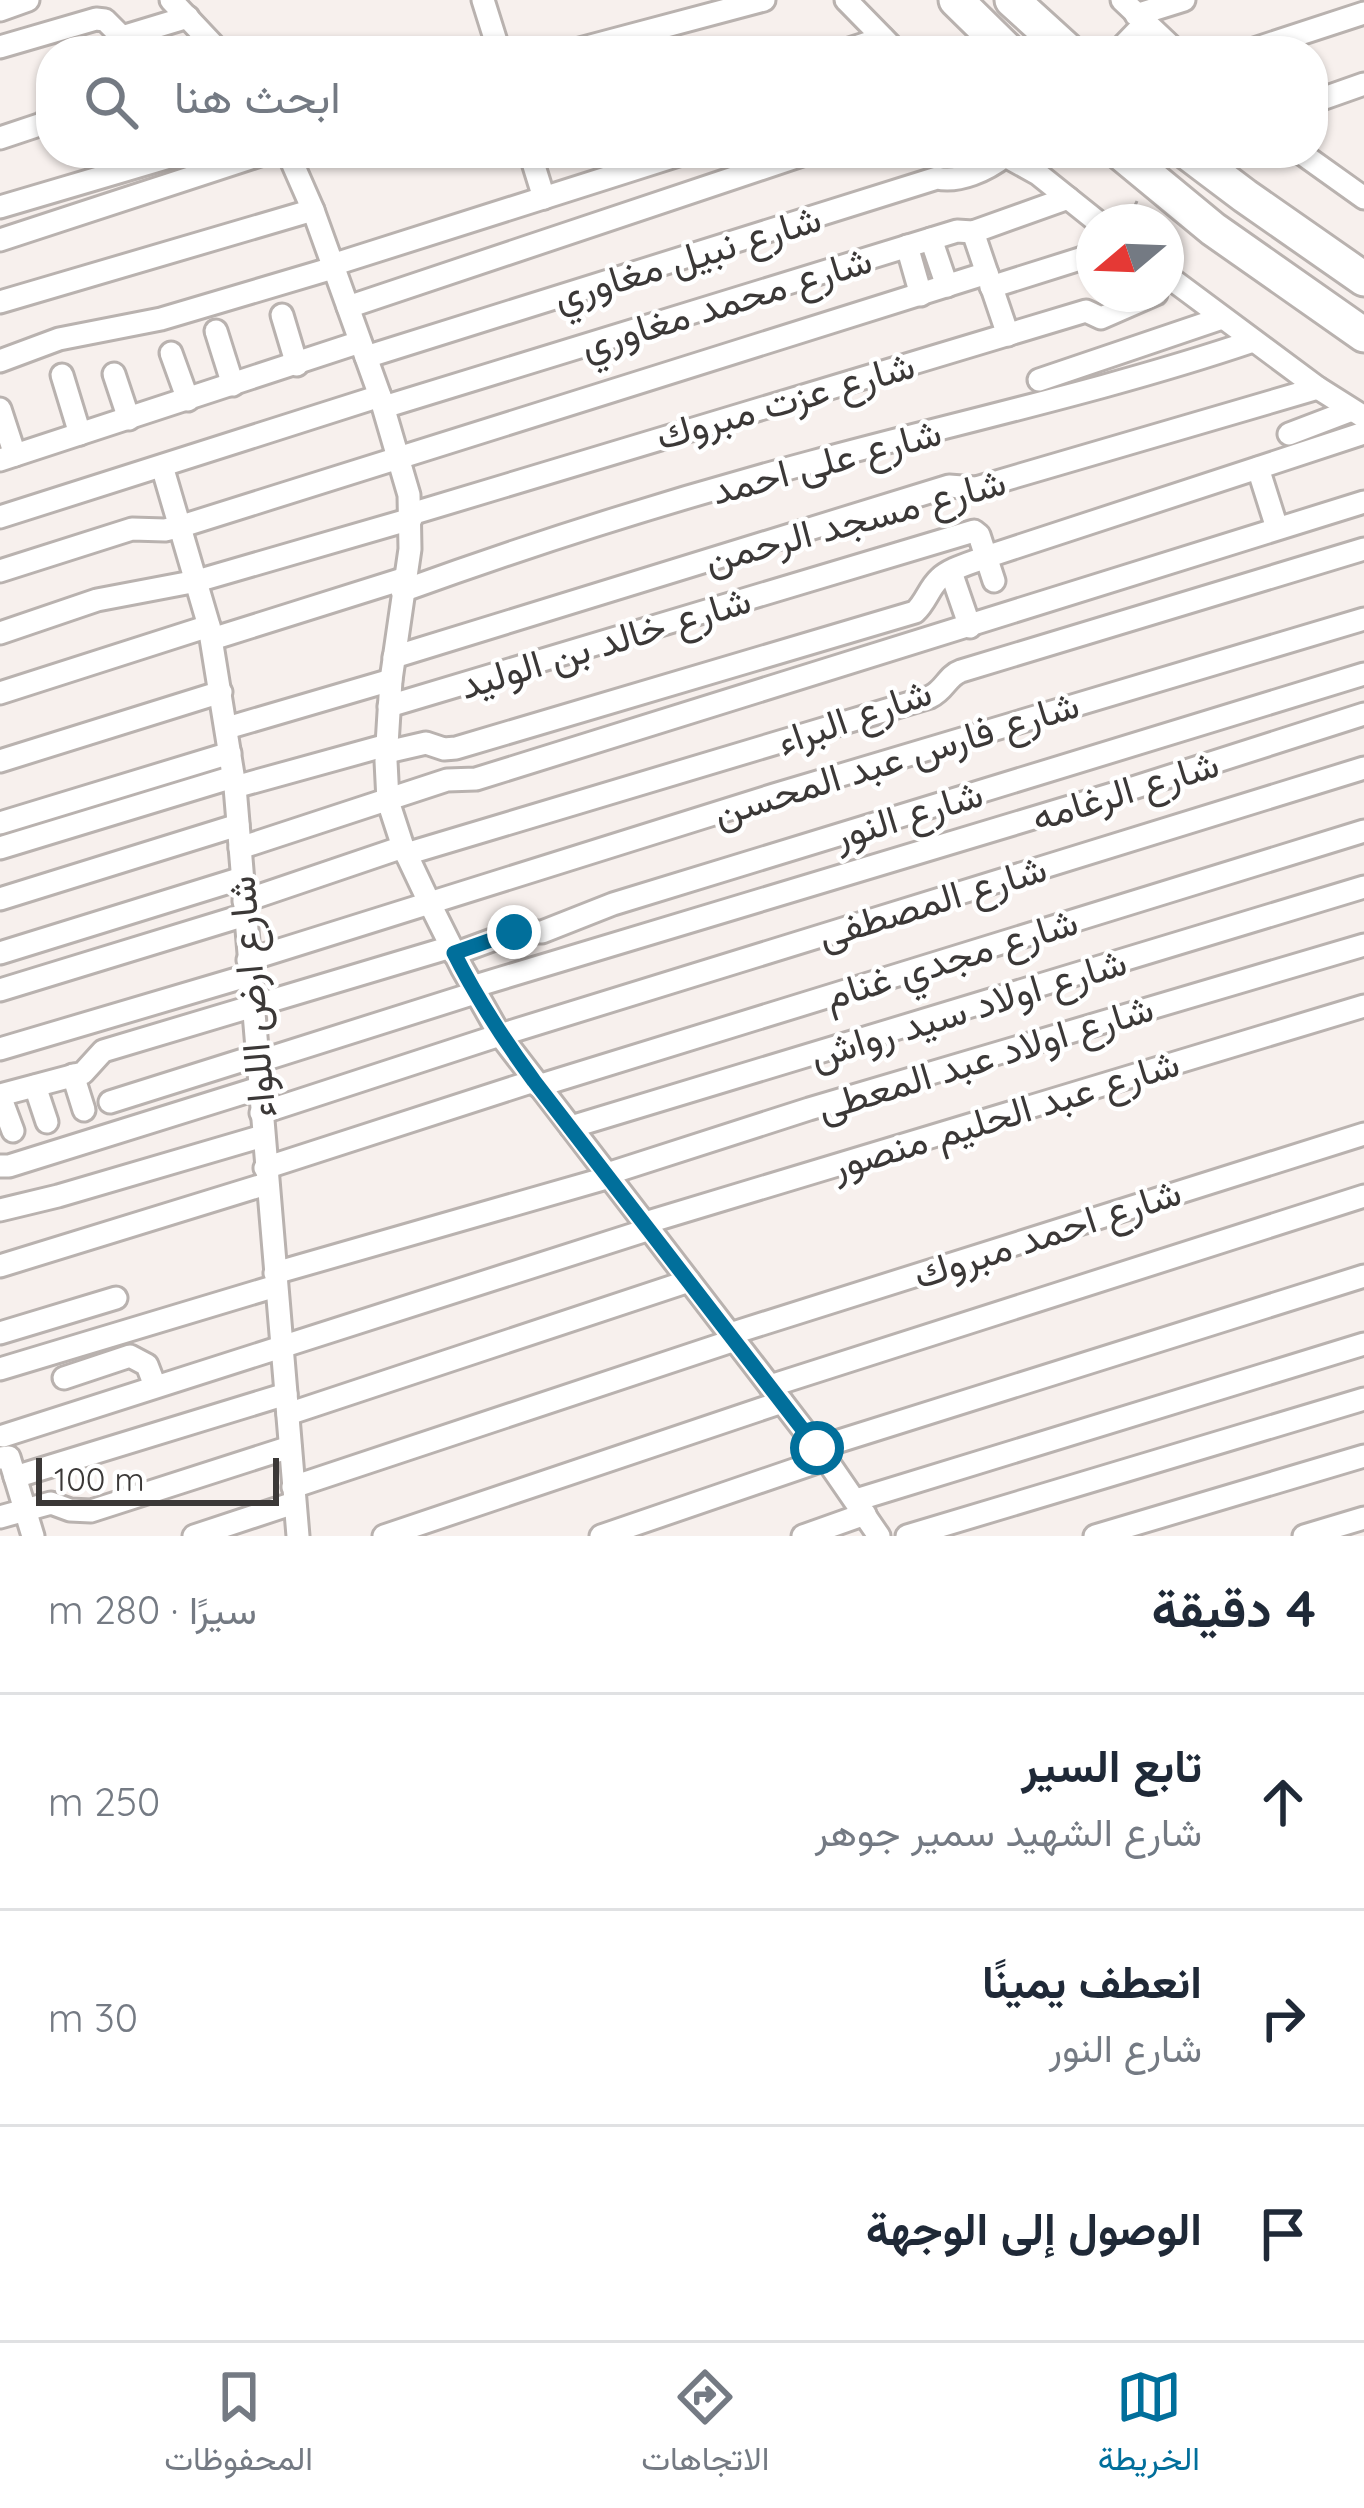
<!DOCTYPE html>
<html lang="ar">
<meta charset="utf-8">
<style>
:root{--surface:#fff;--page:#f6f6f7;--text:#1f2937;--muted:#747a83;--line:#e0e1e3;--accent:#016f9b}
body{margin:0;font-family:Quicksand,Vazirmatn,sans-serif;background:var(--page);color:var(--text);direction:rtl}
.compass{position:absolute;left:1076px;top:204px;width:108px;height:108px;border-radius:50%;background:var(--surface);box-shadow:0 3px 9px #0004;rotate:251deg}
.scale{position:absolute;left:36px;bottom:30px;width:243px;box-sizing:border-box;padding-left:12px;border:6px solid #3b3837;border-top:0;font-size:33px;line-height:42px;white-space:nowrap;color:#3b3837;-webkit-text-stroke:9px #fff;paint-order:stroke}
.stop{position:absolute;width:36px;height:36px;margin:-27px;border:9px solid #016f9b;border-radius:50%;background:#fff}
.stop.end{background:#016f9b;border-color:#fff;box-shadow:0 3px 12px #0008}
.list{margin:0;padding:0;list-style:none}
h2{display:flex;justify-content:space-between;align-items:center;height:156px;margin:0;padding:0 48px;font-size:51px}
h2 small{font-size:39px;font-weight:400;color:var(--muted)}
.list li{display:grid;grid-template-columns:78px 1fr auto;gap:36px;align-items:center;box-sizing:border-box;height:216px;padding:0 48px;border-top:3px solid var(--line)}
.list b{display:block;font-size:45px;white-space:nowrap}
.list p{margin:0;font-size:39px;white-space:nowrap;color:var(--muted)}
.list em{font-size:39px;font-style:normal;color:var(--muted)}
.icon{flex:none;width:66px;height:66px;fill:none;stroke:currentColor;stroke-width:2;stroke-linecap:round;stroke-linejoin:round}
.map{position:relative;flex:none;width:1364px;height:1536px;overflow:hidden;direction:ltr}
.search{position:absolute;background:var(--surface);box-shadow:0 3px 9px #0004;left:36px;right:36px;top:36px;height:132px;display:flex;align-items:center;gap:30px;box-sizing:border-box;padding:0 42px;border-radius:48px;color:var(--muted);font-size:45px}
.sheet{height:804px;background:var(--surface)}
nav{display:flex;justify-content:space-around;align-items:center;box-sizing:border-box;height:168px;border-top:3px solid var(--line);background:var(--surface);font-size:33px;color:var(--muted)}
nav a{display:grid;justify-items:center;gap:6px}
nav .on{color:var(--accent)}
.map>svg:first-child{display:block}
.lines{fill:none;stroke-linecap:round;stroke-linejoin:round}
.minor-casing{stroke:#b9b2af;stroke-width:27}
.highway-casing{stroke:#b9b2af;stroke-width:39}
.path{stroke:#b4aeac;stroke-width:3;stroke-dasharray:9 9;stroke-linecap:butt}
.minor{stroke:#fff;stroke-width:21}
.highway{stroke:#fff;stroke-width:33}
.route{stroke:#016f9b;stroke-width:15}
.labels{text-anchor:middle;stroke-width:9;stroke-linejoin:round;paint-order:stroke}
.street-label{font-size:39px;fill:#3b3837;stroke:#fff}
</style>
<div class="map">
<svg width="1364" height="1536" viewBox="0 0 1364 1536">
<rect width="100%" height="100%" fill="#f7f0ed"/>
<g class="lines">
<defs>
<g id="minor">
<path d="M171 0 219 51"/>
<path d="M483 0 499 51"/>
<path d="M846 0 896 51"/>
<path d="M1122 0 1176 51"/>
<path d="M0 10 28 0"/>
<path d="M1136 15 1184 0"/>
<path d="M0 47 96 19 105 20 122 37 188 17"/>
<path d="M572 51 764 0"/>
<path d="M843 51 883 38"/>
<path d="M1118 51 1145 23"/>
<path d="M1248 51 1364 13"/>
<path d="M1313 102 1364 84"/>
<path d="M0 138 45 123 51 111"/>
<path d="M288 153 313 210 380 396 409 495 410 549 391 680 386 761 388 801 403 847 430 904 462 968 500 1035 826 1459 879 1536"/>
<path d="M530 153 544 198"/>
<path d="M1000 153 1038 174 1098 222"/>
<path d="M1301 153 1364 198"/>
<path d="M0 207 183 153"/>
<path d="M973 232 1008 335"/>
<path d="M931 239 947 286"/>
<path d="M0 240 266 153"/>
<path d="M907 246 921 295"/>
<path d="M332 265 685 153"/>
<path d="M1166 275 1318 388 1364 417"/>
<path d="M991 287 1083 258 1094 249"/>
<path d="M0 302 313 210"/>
<path d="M348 307 808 153"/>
<path d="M282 315 297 365"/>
<path d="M216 331 233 385"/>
<path d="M171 353 188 400"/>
<path d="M366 357 937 178C959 183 987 170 1005 156"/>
<path d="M0 361 59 339 161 319 333 268"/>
<path d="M114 374 129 419"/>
<path d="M62 375 80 434"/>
<path d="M1039 380 1222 318"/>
<path d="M384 407 957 231 973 232 1068 198"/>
<path d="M0 409 15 455"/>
<path d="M1289 434 1352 410"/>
<path d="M0 460 360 342"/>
<path d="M162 466 209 626 235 787 298 1536"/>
<path d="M1258 468 1277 528"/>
<path d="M411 514 1086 311 1101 318 1156 294"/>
<path d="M0 517 380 396"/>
<path d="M0 571 132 529 165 530 182 526 987 273"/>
<path d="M951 572 970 627"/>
<path d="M402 591C537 542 674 499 812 462 959 422 1108 390 1253 341"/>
<path d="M0 633 97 600 197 581 411 519"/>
<path d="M212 639 406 578"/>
<path d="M394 657 949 486 976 488 1318 388"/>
<path d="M0 693 209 626"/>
<path d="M389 706 974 531 979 535 994 581"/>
<path d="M227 728 391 680"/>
<path d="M387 752 426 743 444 749 456 748 915 612C926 602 929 588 939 579 950 568 972 563 986 557L1364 433"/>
<path d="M0 761 221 692"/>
<path d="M235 787 387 745"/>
<path d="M0 823 230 753"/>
<path d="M0 848 233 777"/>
<path d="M240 848 447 780 476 779 1364 502"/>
<path d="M406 854 930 697C945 690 947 676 961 671L1364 549"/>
<path d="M0 899 238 825"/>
<path d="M244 901 403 847"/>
<path d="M0 953 242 878"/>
<path d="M454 954 514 932H542L613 904 1364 674"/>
<path d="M248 960 774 795 1364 619"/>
<path d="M472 987 1136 787 1364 714"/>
<path d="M0 990 245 915"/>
<path d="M0 1049 250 975"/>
<path d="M257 1062 475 993"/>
<path d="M73 1075 84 1110"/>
<path d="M35 1086 47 1122"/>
<path d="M538 1086 1364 831"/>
<path d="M0 1095 83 1073 103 1051 451 947"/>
<path d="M0 1096 13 1131"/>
<path d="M110 1102 256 1056"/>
<path d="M261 1113 500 1035 1364 768"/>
<path d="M571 1127 1364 887"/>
<path d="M0 1166H9L259 1088"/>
<path d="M265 1168 534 1081"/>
<path d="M607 1174 809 1109 1364 945"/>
<path d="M0 1210 58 1196 263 1136"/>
<path d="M645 1223 1364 1006"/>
<path d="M0 1266 266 1184"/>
<path d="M275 1273 610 1177"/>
<path d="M0 1333 116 1298"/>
<path d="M730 1334 1364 1134"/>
<path d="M0 1369 276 1286"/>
<path d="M64 1378 130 1356 147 1365 155 1386"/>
<path d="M770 1386 1364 1196"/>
<path d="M288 1414 689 1281"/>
<path d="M3 1436 650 1229"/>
<path d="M817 1448 1364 1276"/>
<path d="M0 1458 9 1457 33 1536"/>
<path d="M15 1477 286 1394"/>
<path d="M293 1487 735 1340"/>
<path d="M856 1500 1364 1344"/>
<path d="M0 1517 51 1503 70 1510 91 1511 290 1447"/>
<path d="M194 1536 294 1503"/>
<path d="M384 1536 782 1402"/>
<path d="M601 1536 826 1459"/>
<path d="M803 1536 865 1514"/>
<path d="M907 1536 1364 1399"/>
<path d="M1095 1536 1364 1456"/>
<path d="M1304 1536 1364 1518"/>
</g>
<g id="highway">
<path d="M956 0 1008 51"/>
<path d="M1012 0 1068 51"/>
<path d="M1121 153 1213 229 1364 335"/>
<path d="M1188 153 1245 196 1364 279"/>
</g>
</defs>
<use href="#minor" class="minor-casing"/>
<use href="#highway" class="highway-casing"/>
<path class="path" d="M1128 222 1137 201"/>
<use href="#minor" class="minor"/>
<use href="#highway" class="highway"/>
</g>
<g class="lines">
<path class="route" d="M514 932 454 953C477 999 504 1040 534 1081L817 1448"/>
</g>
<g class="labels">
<g class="street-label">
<text transform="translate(687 257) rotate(-17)" y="14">شارع نبيل مغاوري</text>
<text transform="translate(726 302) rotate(-17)" y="14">شارع محمد مغاوري</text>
<text transform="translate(785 400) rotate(-16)" y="14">شارع عزت مبروك</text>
<text transform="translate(826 461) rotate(-15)" y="14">شارع على احمد</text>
<text transform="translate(855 520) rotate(-15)" y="14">شارع مسجد الرحمن</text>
<text transform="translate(605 642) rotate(-17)" y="14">شارع خالد بن الوليد</text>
<text transform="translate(854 716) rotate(-19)" y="14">شارع البراء</text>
<text transform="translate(896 758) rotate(-17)" y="14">شارع فارس عبد المحسن</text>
<text transform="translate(1125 790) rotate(-17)" y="14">شارع الرغامه</text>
<text transform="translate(908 814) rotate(-17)" y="14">شارع النور</text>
<text transform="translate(932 901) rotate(-17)" y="14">شارع المصطفى</text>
<text transform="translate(951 958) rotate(-17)" y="14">شارع مجدي غنام</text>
<text transform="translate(251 997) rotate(-95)" y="14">شارع ارض اللواء</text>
<text transform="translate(968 1008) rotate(-17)" y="14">شارع اولاد سيد رواش</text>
<text transform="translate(985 1057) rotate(-17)" y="14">شارع اولاد عبد المعطى</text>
<text transform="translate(1005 1114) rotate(-17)" y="14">شارع عبد الحليم منصور</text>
<text transform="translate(1047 1233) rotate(-18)" y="14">شارع احمد مبروك</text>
</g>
</g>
</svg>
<svg class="compass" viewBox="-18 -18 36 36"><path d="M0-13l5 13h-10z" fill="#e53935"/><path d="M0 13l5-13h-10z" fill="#747a83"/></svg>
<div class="scale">100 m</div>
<div class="stop" style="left:817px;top:1448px"></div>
<div class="stop end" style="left:514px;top:932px"></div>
<div class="search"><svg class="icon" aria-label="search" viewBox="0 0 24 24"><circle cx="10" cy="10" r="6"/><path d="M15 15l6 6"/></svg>ابحث هنا</div>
</div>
<section class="sheet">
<h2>4 دقيقة<small>سيرًا · 280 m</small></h2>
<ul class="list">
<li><svg class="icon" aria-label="ahead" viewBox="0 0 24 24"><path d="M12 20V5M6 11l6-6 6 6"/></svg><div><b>تابع السير</b><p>شارع الشهيد سمير جوهر</p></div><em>250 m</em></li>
<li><svg class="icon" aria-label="right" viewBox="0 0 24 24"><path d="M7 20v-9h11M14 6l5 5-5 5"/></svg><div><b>انعطف يمينًا</b><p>شارع النور</p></div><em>30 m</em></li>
<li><svg class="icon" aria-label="arrive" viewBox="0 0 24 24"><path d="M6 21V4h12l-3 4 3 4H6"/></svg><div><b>الوصول إلى الوجهة</b></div></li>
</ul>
</section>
<nav>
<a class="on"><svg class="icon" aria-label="map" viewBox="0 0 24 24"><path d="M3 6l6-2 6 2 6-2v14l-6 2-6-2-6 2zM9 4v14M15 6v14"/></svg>الخريطة</a>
<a><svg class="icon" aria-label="directions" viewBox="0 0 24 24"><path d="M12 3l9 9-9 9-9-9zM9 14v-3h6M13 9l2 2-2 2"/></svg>الاتجاهات</a>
<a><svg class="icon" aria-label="saved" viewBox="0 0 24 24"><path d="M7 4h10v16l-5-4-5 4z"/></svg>المحفوظات</a>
</nav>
